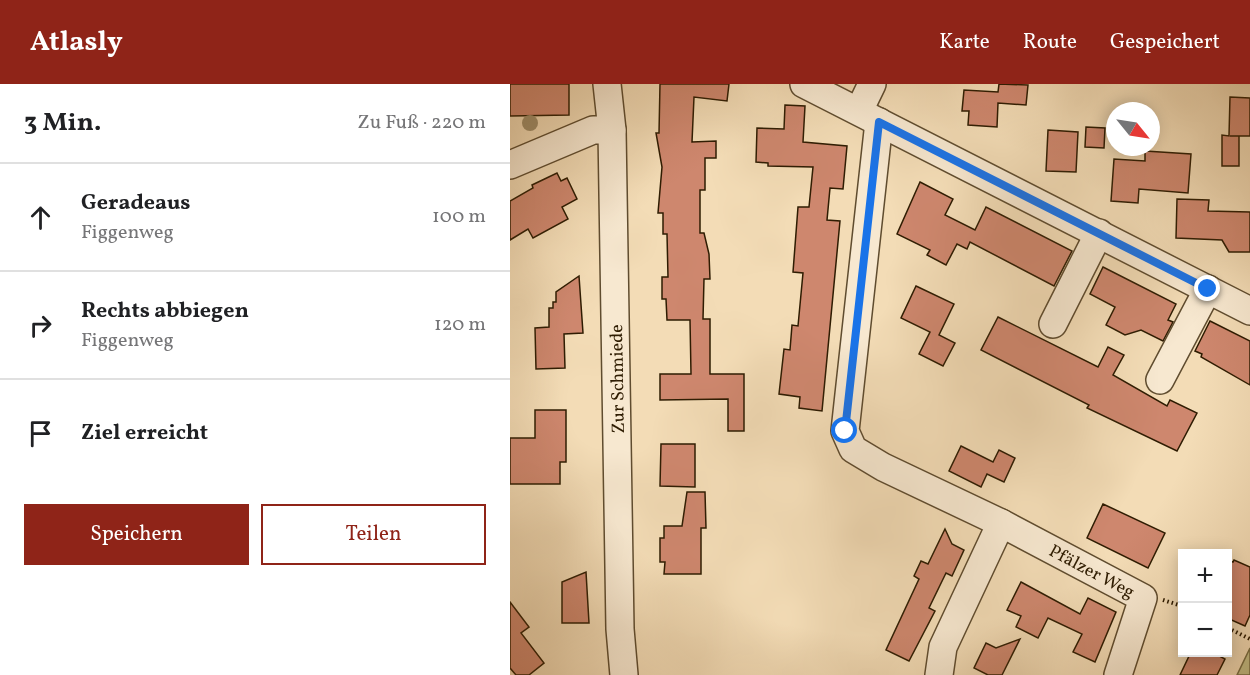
<!DOCTYPE html>
<html lang="de">
<meta charset="utf-8">
<style>
:root{--surface:#fff;--page:#f2f2f2;--text:#202124;--muted:#757577;--line:#e0e0e0;--accent:#8f2418}
body{margin:0;font-family:Vollkorn,serif;background:var(--page);color:var(--text)}
.controls{position:absolute;right:18px;bottom:18px;display:grid;overflow:hidden;border-radius:0px;box-shadow:0 3px 15px #0003}
.controls button{width:54px;height:54px;display:grid;place-items:center;padding:0;border:0;border-bottom:2px solid var(--line);background:var(--surface);color:var(--text);font:30px sans-serif}
.compass{position:absolute;left:596px;top:18px;width:54px;height:54px;border-radius:50%;background:var(--surface);box-shadow:0 3px 15px #0003;rotate:120deg}
.stop{position:absolute;width:18px;height:18px;margin:-14px;border:4px solid #1a73e8;border-radius:50%;background:#fff}
.stop.end{background:#1a73e8;border-color:#fff;box-shadow:0 2px 6px #0008}
.list{margin:0;padding:0;list-style:none}
h2{display:flex;justify-content:space-between;align-items:center;height:78px;margin:0;padding:0 24px;font-size:26px}
h2 small{font-size:20px;font-weight:400;color:var(--muted)}
.list li{display:grid;grid-template-columns:39px 1fr auto;gap:18px;align-items:center;box-sizing:border-box;height:108px;padding:0 24px;border-top:2px solid var(--line)}
.list b{display:block;font-size:22px;white-space:nowrap}
.list p{margin:0;font-size:20px;white-space:nowrap;color:var(--muted)}
.list em{font-size:20px;font-style:normal;color:var(--muted)}
.actions{display:flex;gap:12px;padding:18px 24px}
.actions a{flex:1;padding:14px 0;border:2px solid var(--accent);border-radius:0px;text-align:center;font-size:21px;color:var(--accent)}
.actions .main{background:var(--accent);color:#fff}
.icon{flex:none;width:33px;height:33px;fill:none;stroke:currentColor;stroke-width:2;stroke-linecap:round;stroke-linejoin:round}
.map{position:relative;flex:none;width:740px;height:591px;overflow:hidden}
header{display:flex;align-items:center;gap:36px;box-sizing:border-box;height:84px;padding:0 30px;background:var(--accent);color:#fff}
header strong{font-size:28px}
nav{display:flex;gap:33px;margin-inline-start:auto;font-size:21px}
main{display:flex}
aside{flex:1;background:var(--surface)}
.map>svg:first-child{display:block}
.green{fill:#c3be88;stroke:#786d45;stroke-width:1.5}
.building{fill:#ce876e;stroke:#2e1c02;stroke-width:1.5}
.lines{fill:none;stroke-linecap:round;stroke-linejoin:round}
.minor-casing{stroke:#5f4c2f;stroke-width:30}
.path{stroke:#2e1c02;stroke-width:4;stroke-dasharray:1.5 3;stroke-linecap:butt}
.minor{stroke:#f7e8d0;stroke-width:27}
.tree{fill:#9f8d69}
.route{stroke:#1a73e8;stroke-width:8}
.labels{text-anchor:middle;stroke-width:4.5;stroke-linejoin:round;paint-order:stroke}
.street-label{font-size:18px;fill:#2e1c02;stroke:#f7e8d0}
</style>
<header>
<strong>Atlasly</strong>
<nav><a>Karte</a><a>Route</a><a>Gespeichert</a></nav>
</header>
<main>
<aside>
<h2>3 Min.<small>Zu Fuß · 220 m</small></h2>
<ul class="list">
<li><svg class="icon" aria-label="ahead" viewBox="0 0 24 24"><path d="M12 20V5M6 11l6-6 6 6"/></svg><div><b>Geradeaus</b><p>Figgenweg</p></div><em>100 m</em></li>
<li><svg class="icon" aria-label="right" viewBox="0 0 24 24"><path d="M7 20v-9h11M14 6l5 5-5 5"/></svg><div><b>Rechts abbiegen</b><p>Figgenweg</p></div><em>120 m</em></li>
<li><svg class="icon" aria-label="arrive" viewBox="0 0 24 24"><path d="M6 21V4h12l-3 4 3 4H6"/></svg><div><b>Ziel erreicht</b></div></li>
</ul>
<div class="actions"><a class="main">Speichern</a><a>Teilen</a></div>
</aside>
<div class="map">
<svg width="740" height="591" viewBox="0 0 740 591">
<rect width="100%" height="100%" fill="#f3dcb6"/>
<filter id="stains"><feTurbulence type="fractalNoise" baseFrequency=".00333" numOctaves="4"/><feColorMatrix values="0 0 0 0 .2 0 0 0 0 .09 0 0 0 0 .02 0 0 0 .5 -.17"/></filter>
<radialGradient id="worn" r=".72"><stop offset=".6" stop-color="#630" stop-opacity="0"/><stop offset="1" stop-color="#630" stop-opacity=".3"/></radialGradient>
<path class="green" d="M740 564V591H727Z"/>
<g class="building">
<path d="M0 0H59V31L0 32Z"/>
<path d="M150 0H219L217 17 184 13 182 58 206 57V74H195V106H190V149H194L199 170 200 195H194L193 235H200V290H234V347H218V315L150 316V290H181L180 236H157L156 215H152V193H158L157 150H153V129H148L152 83 146 49H149Z"/>
<path d="M489 0 518 1 516 21 488 19 487 43 458 41 459 27H452L454 6 488 8Z"/>
<path d="M720 13 740 14V52H720H729V82H712V51L719 52Z"/>
<path d="M275 21 295 22 293 58 337 62 333 105 320 104 317 136 330 137 312 327 289 324 290 313 269 310 274 265 280 266 282 241 288 242 293 189 283 188 288 123H299L303 83 258 82V79L246 78 247 44 274 45Z"/>
<path d="M576 43 595 44 594 64 575 63Z"/>
<path d="M538 46 568 48 566 88 536 87Z"/>
<path d="M635 67 681 70 678 109 629 105 628 119 601 117 604 75 635 77Z"/>
<path d="M47 89 51 97 57 94 67 115 52 123 58 135 23 154 18 145 0 156V117L23 104 22 101Z"/>
<path d="M410 98 443 115 435 131 465 146 476 123 562 167 544 202 460 158 457 165 447 160 436 181 417 171 420 166 387 150Z"/>
<path d="M667 115 699 116 698 127 740 128V168H719L712 156 666 154Z"/>
<path d="M593 183 666 220 658 236 663 238 653 257 631 246 615 251 596 241 605 223 580 210Z"/>
<path d="M69 192 73 249 54 250 55 284 26 285 25 244 39 243V224H43V218H46V208Z"/>
<path d="M406 202 444 220 429 251 445 259 433 282 409 270 420 248 391 234Z"/>
<path d="M488 233 588 283 598 263 614 271 603 291 657 322 660 316 687 329 667 367 577 324 579 321 471 266Z"/>
<path d="M700 237 740 257V301L691 273 692 270 685 267Z"/>
<path d="M25 326H56V378H50V400H0V354H25Z"/>
<path d="M151 360H185V403L150 402Z"/>
<path d="M451 362 483 378 489 366 505 374 494 398 477 390 471 403 439 387Z"/>
<path d="M177 408H195L196 444H191V490H154L155 478H150V454H154V442H172Z"/>
<path d="M593 420 655 449 638 484 577 454Z"/>
<path d="M435 445 442 460 454 466 442 492 436 489 419 524 425 527 399 577 376 566 409 495 404 492 411 477 418 480Z"/>
<path d="M717 476 723 478 724 476 740 483V531L735 542 717 534Z"/>
<path d="M76 488 79 539H52V498Z"/>
<path d="M511 498 570 530 578 514 606 528 585 578 563 568 572 550 538 534 528 554 506 543 511 532 497 526Z"/>
<path d="M0 518 19 543 11 549 34 579 19 591H6L0 584Z"/>
<path d="M510 555 492 591H478L464 584 476 559 486 564Z"/>
<path d="M681 568H702L715 575 707 591H670Z"/>
</g>
<g class="lines">
<defs>
<g id="minor">
<path d="M97 0 102 46 110 545 114 591"/>
<path d="M294 0 740 227"/>
<path d="M349 27 362 0"/>
<path d="M369 38 335 347 343 365 373 383 491 439 633 514 608 591"/>
<path d="M0 81 83 46H102"/>
<path d="M543 240 589 149"/>
<path d="M650 296 698 205"/>
<path d="M429 591 433 563 491 439"/>
</g>
</defs>
<use href="#minor" class="minor-casing"/>
<g class="path">
<path d="M653 516 672 522"/>
<path d="M718 544 740 555"/>
</g>
<use href="#minor" class="minor"/>
</g>
<circle class="tree" cx="20" cy="39" r="8"/>
<g class="lines">
<path class="route" d="M335 347 369 38 698 205"/>
</g>
<g class="labels">
<g class="street-label">
<text transform="translate(107 295) rotate(-91)" y="6">Zur Schmiede</text>
<text transform="translate(582 487) rotate(28)" y="6">Pfälzer Weg</text>
</g>
</g>
<rect width="100%" height="100%" filter="url(#stains)"/>
<rect width="100%" height="100%" fill="url(#worn)"/>
</svg>
<div class="controls">
<button>+</button>
<button>−</button>
</div>
<svg class="compass" viewBox="-18 -18 36 36"><path d="M0-13l5 13h-10z" fill="#e53935"/><path d="M0 13l5-13h-10z" fill="#757577"/></svg>
<div class="stop" style="left:335px;top:347px"></div>
<div class="stop end" style="left:698px;top:205px"></div>
</div>
</main>
